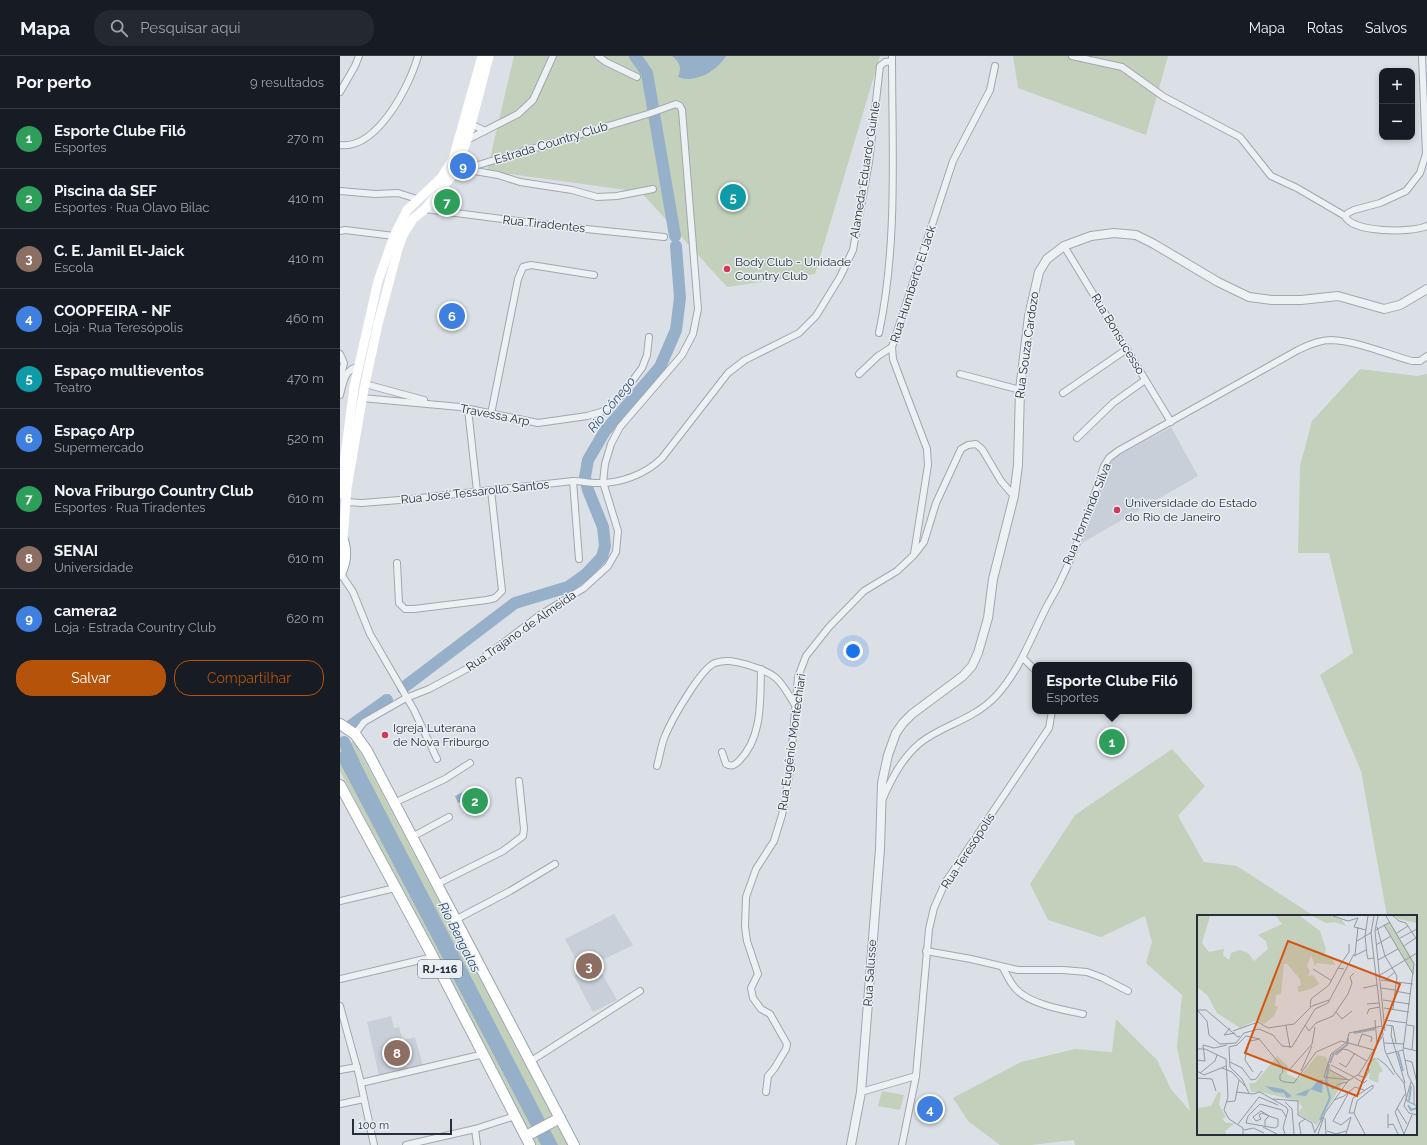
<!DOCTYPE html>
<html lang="pt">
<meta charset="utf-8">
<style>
:root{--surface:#171b24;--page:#242831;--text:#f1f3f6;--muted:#9ea1a6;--line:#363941;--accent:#b45309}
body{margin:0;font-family:Raleway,sans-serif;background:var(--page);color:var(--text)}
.controls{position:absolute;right:12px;top:12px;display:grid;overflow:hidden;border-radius:8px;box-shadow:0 2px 6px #0003}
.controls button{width:36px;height:36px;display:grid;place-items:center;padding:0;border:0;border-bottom:1px solid var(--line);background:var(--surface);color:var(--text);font:20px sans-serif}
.scale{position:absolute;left:12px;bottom:10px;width:100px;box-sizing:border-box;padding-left:4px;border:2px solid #252f3c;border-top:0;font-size:11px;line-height:14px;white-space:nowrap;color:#252f3c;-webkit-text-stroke:3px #eaeff4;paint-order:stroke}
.you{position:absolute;left:513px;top:595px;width:14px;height:14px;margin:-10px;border:3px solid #fff;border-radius:50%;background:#1a73e8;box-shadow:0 0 0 6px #1a73e833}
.badge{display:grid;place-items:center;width:26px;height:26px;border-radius:50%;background:var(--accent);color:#fff;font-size:13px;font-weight:700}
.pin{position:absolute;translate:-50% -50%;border:2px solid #fff;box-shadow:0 1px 4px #0006}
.popup{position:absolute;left:692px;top:606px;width:160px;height:52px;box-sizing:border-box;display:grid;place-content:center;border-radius:8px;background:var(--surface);filter:drop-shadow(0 1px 3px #0005);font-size:13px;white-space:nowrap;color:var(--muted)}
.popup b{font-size:15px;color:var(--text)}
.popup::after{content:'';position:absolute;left:50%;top:100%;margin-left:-8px;border:8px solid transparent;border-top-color:var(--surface)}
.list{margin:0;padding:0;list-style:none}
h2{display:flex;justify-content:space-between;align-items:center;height:52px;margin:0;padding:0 16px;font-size:17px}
h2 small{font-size:13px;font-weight:400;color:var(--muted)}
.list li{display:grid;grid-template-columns:26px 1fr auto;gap:12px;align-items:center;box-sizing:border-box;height:60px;padding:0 16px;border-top:1px solid var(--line)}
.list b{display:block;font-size:15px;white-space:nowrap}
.list p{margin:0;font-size:13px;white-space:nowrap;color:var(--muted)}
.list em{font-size:13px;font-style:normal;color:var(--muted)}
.actions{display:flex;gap:8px;padding:12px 16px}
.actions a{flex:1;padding:9px 0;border:1px solid var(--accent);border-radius:16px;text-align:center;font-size:14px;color:var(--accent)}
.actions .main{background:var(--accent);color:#fff}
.icon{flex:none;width:22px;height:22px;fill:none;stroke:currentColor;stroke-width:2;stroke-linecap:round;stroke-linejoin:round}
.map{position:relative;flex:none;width:1087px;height:1089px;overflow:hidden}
header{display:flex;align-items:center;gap:24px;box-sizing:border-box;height:56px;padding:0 20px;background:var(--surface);border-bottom:1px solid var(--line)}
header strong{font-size:19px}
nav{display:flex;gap:22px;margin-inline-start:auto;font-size:14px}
.search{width:280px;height:36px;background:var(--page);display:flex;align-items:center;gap:10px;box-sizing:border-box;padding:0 14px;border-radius:16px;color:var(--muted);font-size:15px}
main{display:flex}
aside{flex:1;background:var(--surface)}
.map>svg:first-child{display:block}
.built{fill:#c9cfd8}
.green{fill:#c2d0bc}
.water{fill:#95b0c8}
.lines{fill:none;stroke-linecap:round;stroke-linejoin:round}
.river{stroke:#95b0c8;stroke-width:12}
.minor-casing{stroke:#a1a7b0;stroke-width:8}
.tertiary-casing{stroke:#a1a7b0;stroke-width:10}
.primary-casing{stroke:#9aa5b2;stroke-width:12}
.minor{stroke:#eef1f4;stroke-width:6}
.tertiary{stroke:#eef1f4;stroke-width:8}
.secondary{stroke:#fff;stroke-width:9}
.primary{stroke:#fff;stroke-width:10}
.poi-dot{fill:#d03b5a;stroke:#eaeff4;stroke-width:1.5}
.labels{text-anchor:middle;stroke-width:3;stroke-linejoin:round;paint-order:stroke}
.shield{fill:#eaeff4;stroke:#606973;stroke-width:1}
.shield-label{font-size:11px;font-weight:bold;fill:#252f3c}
.street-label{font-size:12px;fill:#252f3c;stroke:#eaeff4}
.poi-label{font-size:12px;fill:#252f3c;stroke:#eaeff4;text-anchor:start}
.water-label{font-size:13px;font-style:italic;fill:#2f5071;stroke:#eaeff4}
.inset-river{fill:none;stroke:#95b0c8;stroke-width:2}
.inset-road{fill:none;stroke:#9299a2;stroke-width:1}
.view{fill:#d45511;fill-opacity:0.15;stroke:#d45511;stroke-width:2}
.inset-edge{fill:none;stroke:#252f3c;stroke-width:2}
</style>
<header>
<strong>Mapa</strong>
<div class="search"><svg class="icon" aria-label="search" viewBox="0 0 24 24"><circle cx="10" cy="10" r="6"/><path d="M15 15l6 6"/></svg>Pesquisar aqui</div>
<nav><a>Mapa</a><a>Rotas</a><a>Salvos</a></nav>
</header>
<main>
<aside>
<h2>Por perto<small>9 resultados</small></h2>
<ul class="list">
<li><span class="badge" style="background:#2e9e5b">1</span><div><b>Esporte Clube Filó</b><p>Esportes</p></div><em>270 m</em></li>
<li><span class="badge" style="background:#2e9e5b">2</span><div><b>Piscina da SEF</b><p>Esportes · Rua Olavo Bilac</p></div><em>410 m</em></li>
<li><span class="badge" style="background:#8d6e63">3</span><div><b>C. E. Jamil El-Jaick</b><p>Escola</p></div><em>410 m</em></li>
<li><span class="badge" style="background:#3f7fe0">4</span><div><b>COOPFEIRA - NF</b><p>Loja · Rua Teresópolis</p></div><em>460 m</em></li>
<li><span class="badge" style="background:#0f9aa8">5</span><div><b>Espaço multieventos</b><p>Teatro</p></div><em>470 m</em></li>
<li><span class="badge" style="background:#3f7fe0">6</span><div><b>Espaço Arp</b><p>Supermercado</p></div><em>520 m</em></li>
<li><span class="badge" style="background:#2e9e5b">7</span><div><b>Nova Friburgo Country Club</b><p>Esportes · Rua Tiradentes</p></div><em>610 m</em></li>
<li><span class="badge" style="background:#8d6e63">8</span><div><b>SENAI</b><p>Universidade</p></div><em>610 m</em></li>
<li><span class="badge" style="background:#3f7fe0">9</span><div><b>camera2</b><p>Loja · Estrada Country Club</p></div><em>620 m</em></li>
</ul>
<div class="actions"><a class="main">Salvar</a><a>Compartilhar</a></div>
</aside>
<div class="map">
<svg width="1087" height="1089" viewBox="0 0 1087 1089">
<rect width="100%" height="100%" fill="#dbe0e6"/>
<g class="built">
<path d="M831 371 858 420 742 487 770 404Z"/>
<path d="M274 858 293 889 256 907 277 944 253 956 234 920 241 913 225 883Z"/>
<path d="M51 960 54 972 59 971 63 984 75 981 83 1010 39 1020 27 966Z"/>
</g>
<g class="green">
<path d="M174 0H540L475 218 387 231 301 136 147 115Z"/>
<path d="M673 0H828L806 79 678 32Z"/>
<path d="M101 141 118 143 117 151 93 149Z"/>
<path d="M1020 313 1077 320 1087 318V1089H735L734 1084 691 1089H660L628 1065 613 1042 681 1006 735 993 772 996 776 963 817 1004 831 1033 850 1055 837 991 842 939 806 907 812 886 805 860 761 881 708 864 690 828 735 759 832 693 865 730 838 760 864 806 897 810 974 860H858V1078H1076V860H1047L1021 715 980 619 1013 597 989 497H958L960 410 972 365Z"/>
<path d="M13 685 18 692 228 1089H195L0 715V692Z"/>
<path d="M542 1035 564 1039 560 1054 538 1050Z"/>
</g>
<g class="water">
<path d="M332 0H386C377 15 355 28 338 21 342 12 340 6 332 0Z"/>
<path d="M12 691 218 1089H201L0 707V696Z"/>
<path d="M135 730 146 752 135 759 126 743 118 747 115 740Z"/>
</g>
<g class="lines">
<g class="river">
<path d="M295 0 307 17 335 180"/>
<path d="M63 632 175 547 228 531 246 518 262 501 265 490 263 471 248 434 245 421 248 404 265 375 320 311 336 274 340 242 336 190"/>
<path d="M9 671 47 644"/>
<path d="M4 686 14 707"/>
</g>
<defs>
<g id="minor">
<path d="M258 0 266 6 297 21"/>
<path d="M732 0 782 11 824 41 900 81 931 120 957 132 1005 160"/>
<path d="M1082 0 1086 98 1080 117 1066 135 1040 147 1014 154 1008 157 1005 160C1012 177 1072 177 1087 170"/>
<path d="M0 36 15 10 19 0"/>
<path d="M131 68 145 75"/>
<path d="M127 84 178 58 193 44 213 0"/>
<path d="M0 89C37 94 70 29 78 0"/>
<path d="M129 114 158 119 180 126 232 134 257 141 277 140 313 133"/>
<path d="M0 135 35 138 58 137 77 143"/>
<path d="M85 153 217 170 324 181"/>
<path d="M0 175 5 174 54 180"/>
<path d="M724 190 831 366"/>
<path d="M539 277C558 187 552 92 552 0"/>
<path d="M0 298 4 307 0 323"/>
<path d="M519 318 538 300 552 291"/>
<path d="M620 318 680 334"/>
<path d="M25 328 84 344"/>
<path d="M723 337 787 293"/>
<path d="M0 339C3 328 4 313 18 311"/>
<path d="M22 342 120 351 198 367 247 360 261 356 273 349 283 337 302 312 307 299 309 281"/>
<path d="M128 353 137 435"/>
<path d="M151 358 178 223 183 211 191 209 254 219"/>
<path d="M737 382 773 347 805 324"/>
<path d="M233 425 239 503"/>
<path d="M6 446 22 447 72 443 233 425C241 425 248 427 255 427 279 428 305 419 322 402L388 317 405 304 459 277 476 260 500 221 513 194 529 106 540 10 545 6 552 5"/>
<path d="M574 498 588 409 587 393 557 314 553 303 552 291 613 105 650 34 655 10"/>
<path d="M57 507 59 547 65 553H74L147 544 155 542 162 535 151 434"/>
<path d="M1 518 13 536 30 578 74 654 97 703"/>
<path d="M683 602 695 614"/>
<path d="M15 678 24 666 66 642 89 633 134 609 200 559 244 532 268 510 276 496 278 475 263 426 265 408 271 388 280 371 342 299 353 278 358 253 342 54 340 50 336 48 308 58 115 116"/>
<path d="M382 696 386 708C392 711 395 709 399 705 423 681 420 644 421 613"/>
<path d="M317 710C320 700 321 689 325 680 331 665 361 612 375 607 387 603 397 606 408 609 438 618 440 624 455 649"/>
<path d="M543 742C552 722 562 702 580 687 604 668 632 665 656 640 680 614 691 581 707 550 711 542 716 535 720 526 738 489 751 449 764 410L769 402 778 395 958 294C968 289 979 284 991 284 1018 285 1046 298 1072 305H1080L1087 300"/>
<path d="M54 747 105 723 130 707"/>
<path d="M72 781 109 761"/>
<path d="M97 828 163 795 183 780 184 773 179 725"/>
<path d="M0 845 55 832"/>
<path d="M115 864 170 835 215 808"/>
<path d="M586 895 631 903 678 914H723L747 916 763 922 788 935"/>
<path d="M663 912C667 919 670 927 676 933 689 948 724 954 743 958"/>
<path d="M0 923 93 901"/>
<path d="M0 950 19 1019 34 1089"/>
<path d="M191 1005 300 935"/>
<path d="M0 1014 17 1011"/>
<path d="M21 1027 144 998"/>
<path d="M426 1036 428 1020 434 1013 446 993 447 988 430 958 421 953 413 942 411 932 418 918 407 885 405 871 406 841 416 813 434 785 442 759 450 714 458 621 466 600 489 571 524 535 557 515 574 499 584 486 596 447 621 393 628 389 636 388 642 393 661 425 674 440"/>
<path d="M521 1036 576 1020 589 873 594 852 605 827 709 672 712 655"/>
<path d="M0 1048 24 1043"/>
<path d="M135 1073 137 1089"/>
<path d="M66 1089 135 1073 175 1060"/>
<path d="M562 1089 576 1020"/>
</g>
<path id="tertiary" d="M511 1089 521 1036 540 793 542 727 548 699 556 677 563 667 572 658 623 620 632 610 638 597 648 562 653 523 674 440 678 409 680 334 689 260 699 216 707 203 724 190 751 180 774 177 796 179 814 188 878 226 909 241 932 244H961L998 240 1044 253 1060 249 1087 233"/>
<g id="primary">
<path d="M0 477C7 491 7 504 0 518"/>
<path d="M0 668 15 678 27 695 234 1089"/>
<path d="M0 729 93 901 190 1089"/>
<path d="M186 1080 220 1062"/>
</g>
</defs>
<use href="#minor" class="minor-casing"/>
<use href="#tertiary" class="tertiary-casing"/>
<use href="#primary" class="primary-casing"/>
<use href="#minor" class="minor"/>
<use href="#tertiary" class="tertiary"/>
<g class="secondary">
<path d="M0 438 14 331 38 225 54 180 67 154 101 122 113 103 142 0"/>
<path d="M3 483 7 432 24 333 38 268 58 193 63 179 73 163 85 153 115 116 127 84 149 0"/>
</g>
<use href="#primary" class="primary"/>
</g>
<g class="poi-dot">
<circle cx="387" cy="213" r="4"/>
<circle cx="777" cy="454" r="4"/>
<circle cx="45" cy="679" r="4"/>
</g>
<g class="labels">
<rect class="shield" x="78" y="904" width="44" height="18" rx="3"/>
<g class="shield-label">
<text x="100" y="917">RJ-116</text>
</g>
<g class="street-label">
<text transform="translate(211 87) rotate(-17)" y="4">Estrada Country Club</text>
<text transform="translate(525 114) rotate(-81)" y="4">Alameda Eduardo Guinle</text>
<text transform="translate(204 168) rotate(6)" y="4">Rua Tiradentes</text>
<text transform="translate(573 228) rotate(-72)" y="4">Rua Humberto El Jack</text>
<text transform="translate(778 278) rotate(59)" y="4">Rua Bonsucesso</text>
<text transform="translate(687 289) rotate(-82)" y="4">Rua Souza Cardozo</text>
<text transform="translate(155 359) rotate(11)" y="4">Travessa Arp</text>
<text transform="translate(135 436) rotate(-6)" y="4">Rua José Tessarollo Santos</text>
<text transform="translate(747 458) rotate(-68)" y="4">Rua Hormindo Silva</text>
<text transform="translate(181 575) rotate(-35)" y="4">Rua Trajano de Almeida</text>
<text transform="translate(452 686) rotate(-82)" y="4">Rua Eugênio Montechiari</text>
<text transform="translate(628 795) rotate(-57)" y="4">Rua Teresópolis</text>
<text transform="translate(530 917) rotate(-86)" y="4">Rua Salusse</text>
</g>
<g class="poi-label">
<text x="395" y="210">Body Club - Unidade<tspan x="395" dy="14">Country Club</tspan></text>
<text x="785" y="451">Universidade do Estado<tspan x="785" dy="14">do Rio de Janeiro</tspan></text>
<text x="53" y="676">Igreja Luterana<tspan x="53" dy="14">de Nova Friburgo</tspan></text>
</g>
<g class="water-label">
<text transform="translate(271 348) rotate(-51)" y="5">Rio Cônego</text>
<text transform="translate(120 881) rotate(63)" y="5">Rio Bengalas</text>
</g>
</g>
<g transform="translate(857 859)">
<rect width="220" height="220" fill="#dbe0e6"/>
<path d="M0 1H13L5 28 12 37 27 34 26 40 32 45 34 38 43 35 51 38 57 46 71 34 69 26 61 20 85 9 79 1H103L123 16 129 34 127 40 135 43 138 50 120 48 118 51 114 40 110 51 113 56 111 61 116 60 122 69 114 74 102 77 100 72 104 70 103 64 90 49H87L84 79 79 80 78 91 81 92 77 101 67 109 60 105 43 113 20 98 10 80 0 72ZM115 1H134L145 5 149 11 138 7 129 8ZM198 1H220V8L201 4ZM193 7 217 47V60L187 10ZM120 140 129 142 134 155 149 163 120 210 101 199 105 192 101 186 64 177H54L52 168H58L80 141 91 151 90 159 101 164ZM179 143 186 156 182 158 181 168 172 164 173 148ZM21 177 24 178 22 190 29 202 25 204 29 208H38L28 216 29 219H0V193L14 191Z" fill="#c2d0bc"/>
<path d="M121 165H126L125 178 113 174 109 181 98 180 115 173ZM68 171 86 174 95 181 90 183 87 178 77 177Z" fill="#95b0c8"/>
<path class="inset-river" d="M157 118 178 114M201 137 206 156M133 148 136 140 150 130 151 123M212 186 214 171M211 190 214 195 220 193M123 205 133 183 129 167 132 149"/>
<path class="inset-road" d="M136 1 151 6 161 3 157 12 169 15M171 1 168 21 170 40 171 44 177 43M181 1 178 16 188 116M189 1 217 49 206 135 211 160 217 172V189M196 1 202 6 209 8 220 25M187 10 216 59M180 12 188 41 200 61 196 94M179 15 193 7M200 18 211 11M203 23 220 14M160 26 175 17M179 30 194 21M207 31 220 22M158 40 161 12M157 41 169 35M181 45 201 34M141 53 152 37V29M116 54 135 66M183 60 220 38M184 65 216 69M188 65 198 57M166 73 180 70M184 73 198 75M198 76 214 79M186 85 213 89M170 89 182 88M113 92 114 84 132 70 141 53 147 54M187 93 212 97M1 95H9L41 122 43 121M1 96 10 106 12 120 23 129 39 128 47 118 62 114 76 120 85 131 95 132 118 94 131 88 157 39M139 97 145 104 155 96M170 99 172 94 183 92M178 105 180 128M188 105 210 108M108 110 112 116 119 108 136 101 151 79 155 68 153 62 157 58M189 110 196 111 199 128M210 110 217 111 215 135M89 111 93 133M195 111 194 120 208 168M33 113 27 120 38 118M36 116 61 107 71 113 97 109 115 91 132 85M186 122 188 136 198 157 207 168 210 186 220 191M63 125 85 152 86 157 83 160V165L88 167 97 168 119 137 144 126 177 135M150 127 134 139 127 162 153 165M150 127 152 118 185 111M187 128 207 129M161 130 165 119 175 122 174 127M32 132 40 130 49 121 63 124 53 126 49 138 48 145 56 157M32 132 33 152 45 164 52 178M207 133 220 136M0 134H8L29 144 31 182 27 195 32 204 46 213V219M190 139 206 135M139 140 146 134 151 135 170 146M180 143 189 150 197 160M0 145 8 146 6 130 17 133 30 130M208 145 215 147 220 168M33 147 45 153 54 165 59 164 65 156M142 148 149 152 158 138M134 150 157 162M25 153 35 157 48 171M93 154 115 129 118 112M133 155 150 164M0 156 7 160 29 151M104 156 115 131M3 158 18 146 20 140M161 160 168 163 172 156 171 149 178 143M0 163 15 164 19 176M158 163 167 168 170 165M130 167 136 174 142 169 150 167M214 167 207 191 212 198 220 200M39 177 56 179 63 177 89 192 91 195 86 213 88 219M151 179 136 206 144 210 154 202M76 184 101 186V200L115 208 118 218M137 185 147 181 158 172 167 175M29 187 38 186 42 165M88 187 95 194 97 219M200 193 210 209M157 198H152L156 183 176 170V173L160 186 157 198 168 219M191 199V213M72 201 65 198 62 200 64 204 59 206 56 202 64 196 72 201M128 203 129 219M41 209 62 182 81 190M191 210 196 209 201 219M68 211V205L72 201 81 204V211L78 213 49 208 51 201 63 189 85 195 89 202M66 212 80 219M47 215 56 213 67 218M130 216 139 219 149 216M118 217 126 202M104 219 102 208 108 204M121 219 128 198 151 166 162 159 186 120 174 18 177 1M149 219 154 202M207 219 198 197 208 179M207 219 215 200"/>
<path class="view" d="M91 26 203 69 160 181 48 138Z"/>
<rect width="220" height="220" class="inset-edge"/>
</g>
</svg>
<div class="controls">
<button>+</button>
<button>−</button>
</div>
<div class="scale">100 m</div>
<div class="you"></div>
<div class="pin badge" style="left:772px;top:686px;background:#2e9e5b">1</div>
<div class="popup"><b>Esporte Clube Filó</b>Esportes</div>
<div class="pin badge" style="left:135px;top:745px;background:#2e9e5b">2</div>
<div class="pin badge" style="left:249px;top:910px;background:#8d6e63">3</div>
<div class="pin badge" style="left:590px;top:1053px;background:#3f7fe0">4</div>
<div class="pin badge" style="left:393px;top:141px;background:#0f9aa8">5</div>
<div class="pin badge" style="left:112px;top:260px;background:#3f7fe0">6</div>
<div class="pin badge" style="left:107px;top:146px;background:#2e9e5b">7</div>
<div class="pin badge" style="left:57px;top:997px;background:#8d6e63">8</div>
<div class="pin badge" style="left:123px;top:110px;background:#3f7fe0">9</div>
</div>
</main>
